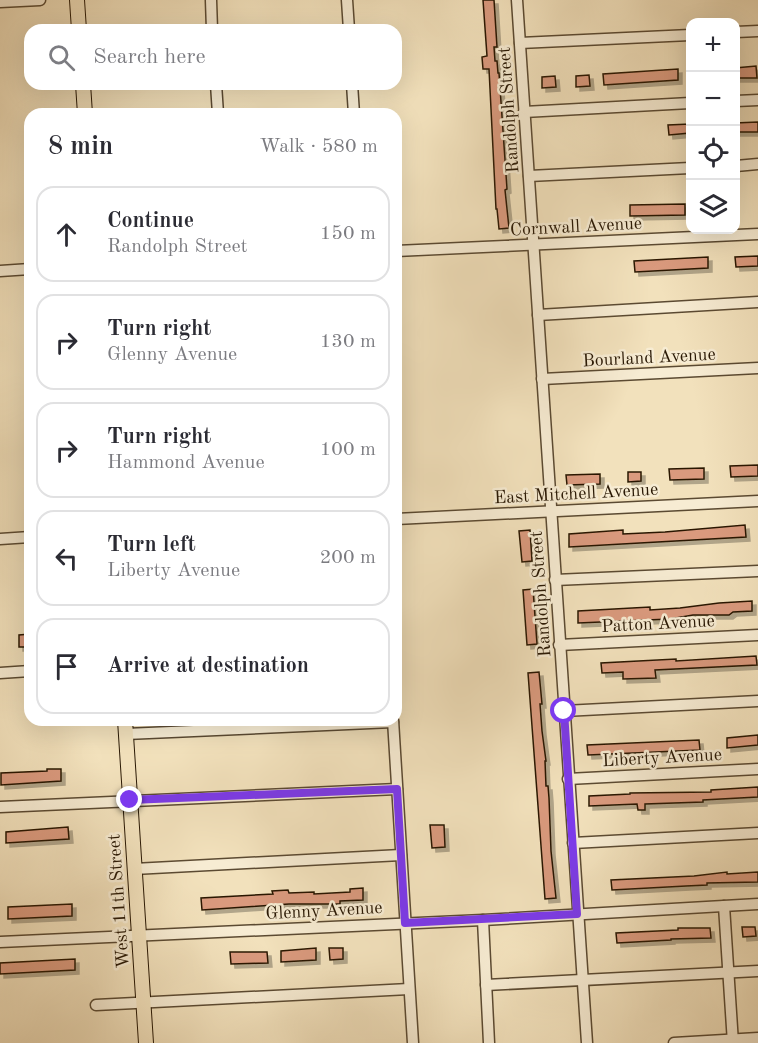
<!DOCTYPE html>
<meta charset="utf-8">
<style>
:root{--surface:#fff;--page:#f2f2f3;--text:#2b2b33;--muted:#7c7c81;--line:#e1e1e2}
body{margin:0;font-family:"Old Standard TT",serif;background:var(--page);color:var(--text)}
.controls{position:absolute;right:18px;top:18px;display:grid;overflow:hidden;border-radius:12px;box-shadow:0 6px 24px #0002}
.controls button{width:54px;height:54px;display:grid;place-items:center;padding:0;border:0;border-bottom:2px solid var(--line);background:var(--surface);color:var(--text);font:30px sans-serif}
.stop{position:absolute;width:18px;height:18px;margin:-14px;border:4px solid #7c3aed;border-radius:50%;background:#fff}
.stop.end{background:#7c3aed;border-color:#fff;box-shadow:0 2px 6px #0008}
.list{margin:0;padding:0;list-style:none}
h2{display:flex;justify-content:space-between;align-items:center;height:78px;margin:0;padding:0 24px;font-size:26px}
h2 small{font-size:20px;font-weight:400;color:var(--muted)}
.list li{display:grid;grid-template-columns:39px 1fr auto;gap:18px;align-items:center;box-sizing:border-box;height:96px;margin:0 12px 12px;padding:0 12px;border:2px solid var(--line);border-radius:18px}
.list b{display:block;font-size:22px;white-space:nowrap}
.list p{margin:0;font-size:20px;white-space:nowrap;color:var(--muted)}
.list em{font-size:20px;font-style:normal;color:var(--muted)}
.icon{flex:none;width:33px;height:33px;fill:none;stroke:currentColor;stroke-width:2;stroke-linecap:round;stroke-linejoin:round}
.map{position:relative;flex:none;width:758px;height:1043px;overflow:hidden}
.search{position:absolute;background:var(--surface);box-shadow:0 6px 24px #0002;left:24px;top:24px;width:378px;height:66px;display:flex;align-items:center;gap:15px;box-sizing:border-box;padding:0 21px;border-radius:18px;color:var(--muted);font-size:22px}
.panel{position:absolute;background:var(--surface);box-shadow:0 6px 24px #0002;left:24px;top:108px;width:378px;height:618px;border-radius:18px}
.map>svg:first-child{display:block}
.building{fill:#da9a7e;stroke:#291804;stroke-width:1.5;filter:url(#shadow)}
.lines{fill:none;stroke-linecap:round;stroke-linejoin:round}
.minor-casing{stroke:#5b4a32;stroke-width:13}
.major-casing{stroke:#291804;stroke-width:16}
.minor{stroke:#f7ecd3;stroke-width:10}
.major{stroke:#f2e1bc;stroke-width:14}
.route{stroke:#7c3aed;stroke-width:8}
.labels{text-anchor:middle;stroke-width:5;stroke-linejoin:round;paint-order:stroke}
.street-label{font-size:18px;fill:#291804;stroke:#f7ecd3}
</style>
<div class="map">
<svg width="758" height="1043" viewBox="0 0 758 1043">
<defs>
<filter id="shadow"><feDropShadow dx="4" dy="4" stdDeviation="0" flood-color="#0004"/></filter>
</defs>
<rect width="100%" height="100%" fill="#f2e1bc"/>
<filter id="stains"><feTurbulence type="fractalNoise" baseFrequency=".00333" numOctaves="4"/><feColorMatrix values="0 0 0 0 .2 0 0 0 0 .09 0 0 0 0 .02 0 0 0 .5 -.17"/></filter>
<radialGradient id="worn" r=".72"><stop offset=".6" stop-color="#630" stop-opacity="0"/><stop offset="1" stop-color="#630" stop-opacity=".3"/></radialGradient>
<g class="building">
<path d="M483 0H494L497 47H494L495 61H497L498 73H499L507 189 505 190 509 228 499 229 497 209H496L489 69H483L482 57 487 56Z"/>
<path d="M756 66 757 78H735V68Z"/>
<path d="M678 69V80L604 85 603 74Z"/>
<path d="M589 75 590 86 576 87V76Z"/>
<path d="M555 76 556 87 542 88V77Z"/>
<path d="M758 122V132H735V123Z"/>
<path d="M690 124V133L669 135 668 125Z"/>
<path d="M685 204V215L630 216V205Z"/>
<path d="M758 256V266L736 267 735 257Z"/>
<path d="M708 257V268L635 272 634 261Z"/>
<path d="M758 465V476L731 477 730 466Z"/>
<path d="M704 468V479L670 480 669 469Z"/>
<path d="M628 472H641V481L628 482Z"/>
<path d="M600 474V484L567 485 566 475Z"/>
<path d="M745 525 746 537 569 547V534L623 530V534L665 532Z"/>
<path d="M530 530 532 561 522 562 519 531Z"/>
<path d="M533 589 537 644 527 645 523 590Z"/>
<path d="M752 601V611L733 612 729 615H693L670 619 578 623V611L650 607V610L680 608 719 603Z"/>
<path d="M30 634V647H19V635Z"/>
<path d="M756 656 757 665 655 670 656 678 623 679V672L602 673 601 663 676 659V661Z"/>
<path d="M539 672 542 704H540L542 731 546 761H545L546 786H548L549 798 551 851 556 898 545 899 528 673Z"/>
<path d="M758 735V745L727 748V738Z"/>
<path d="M699 740 700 750 588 755 587 745Z"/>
<path d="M47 769H61V781L1 785V773L47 771Z"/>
<path d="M758 787V797L703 800V802L645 804V810H638L637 804 589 806V796L630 794V793L711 792V790Z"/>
<path d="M430 825H444L445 847 432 848Z"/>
<path d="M68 827 69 839 6 843V832Z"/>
<path d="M727 872V874L758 872V882L707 883V885L686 886 612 890 611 880 694 876Z"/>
<path d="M363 888V900L340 901V904H289L202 910 201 898 273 894 272 891 288 890 289 893 314 892V894L350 892V889Z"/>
<path d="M72 904V916L8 919V907Z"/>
<path d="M742 927H755L756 936 743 937Z"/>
<path d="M678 928H710L711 938 671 939V940L617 943 616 933 678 930Z"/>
<path d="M316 948V960L281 962V951Z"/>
<path d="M329 948H343V959L330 960Z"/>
<path d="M230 952H267L268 963 231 964Z"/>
<path d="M75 959V970L0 974V963Z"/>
</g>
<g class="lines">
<defs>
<g id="minor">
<path d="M211 0 212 30"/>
<path d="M347 0 349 30"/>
<path d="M517 0 587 1043"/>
<path d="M0 2 40 0"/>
<path d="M736 32 758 31"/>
<path d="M520 43 690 35"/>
<path d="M216 84 218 114"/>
<path d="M352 84 354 114"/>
<path d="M736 101 758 100"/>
<path d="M524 112 690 103"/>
<path d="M736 166 758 164"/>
<path d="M529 176 690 168"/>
<path d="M396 251 758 234"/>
<path d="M0 271 30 269"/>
<path d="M538 315 758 302"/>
<path d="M542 379 758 368"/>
<path d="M396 519 758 501"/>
<path d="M0 539 30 537"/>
<path d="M555 580 758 571"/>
<path d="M559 645 758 635"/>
<path d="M0 673 30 671"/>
<path d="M564 711 758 701"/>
<path d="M393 720 413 1043"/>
<path d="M126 734 393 722"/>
<path d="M568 779 758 769"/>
<path d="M0 807 397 789"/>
<path d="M573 843 758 833"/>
<path d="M134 869 401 855"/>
<path d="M724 906 733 1043"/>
<path d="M483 920 489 1043"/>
<path d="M0 942 483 920 758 904"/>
<path d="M486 985 758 971"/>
<path d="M96 1005 409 989"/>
<path d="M674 1043 758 1038"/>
</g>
<g id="major">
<path d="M77 0 79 30"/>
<path d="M83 84 85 114"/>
<path d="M125 720 146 1043"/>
</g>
</defs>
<use href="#minor" class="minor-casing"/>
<use href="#major" class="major-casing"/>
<use href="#minor" class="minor"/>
<use href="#major" class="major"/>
</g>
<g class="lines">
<path class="route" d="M130 800 397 789 405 923 577 914 564 711"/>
</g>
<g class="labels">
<g class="street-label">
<text transform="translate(508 110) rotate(-94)" y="6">Randolph Street</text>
<text transform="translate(576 226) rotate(-3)" y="6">Cornwall Avenue</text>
<text transform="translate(649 357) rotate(-3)" y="6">Bourland Avenue</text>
<text transform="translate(576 493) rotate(-3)" y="6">East Mitchell Avenue</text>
<text transform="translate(540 594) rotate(-94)" y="6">Randolph Street</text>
<text transform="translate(658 623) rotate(-3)" y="6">Patton Avenue</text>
<text transform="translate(662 757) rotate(-3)" y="6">Liberty Avenue</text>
<text transform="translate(118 901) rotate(-94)" y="6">West 11th Street</text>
<text transform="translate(324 910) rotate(-3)" y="6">Glenny Avenue</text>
</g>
</g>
<rect width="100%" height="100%" filter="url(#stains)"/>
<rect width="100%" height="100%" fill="url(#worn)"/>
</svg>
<div class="controls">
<button>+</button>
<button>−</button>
<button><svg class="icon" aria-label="locate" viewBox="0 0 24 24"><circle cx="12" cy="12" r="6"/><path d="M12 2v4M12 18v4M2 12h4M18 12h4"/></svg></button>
<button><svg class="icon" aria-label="layers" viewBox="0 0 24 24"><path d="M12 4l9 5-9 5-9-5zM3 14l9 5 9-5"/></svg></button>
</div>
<div class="stop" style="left:564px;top:711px"></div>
<div class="stop end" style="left:130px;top:800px"></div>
<div class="search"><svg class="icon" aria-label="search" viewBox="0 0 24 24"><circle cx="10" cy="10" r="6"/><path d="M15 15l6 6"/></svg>Search here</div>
<section class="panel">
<h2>8 min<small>Walk · 580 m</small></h2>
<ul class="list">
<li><svg class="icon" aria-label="ahead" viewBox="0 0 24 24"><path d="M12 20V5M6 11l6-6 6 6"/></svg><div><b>Continue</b><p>Randolph Street</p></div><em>150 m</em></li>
<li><svg class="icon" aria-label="right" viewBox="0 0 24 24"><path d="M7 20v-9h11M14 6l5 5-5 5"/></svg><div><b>Turn right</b><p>Glenny Avenue</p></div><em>130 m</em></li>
<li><svg class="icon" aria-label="right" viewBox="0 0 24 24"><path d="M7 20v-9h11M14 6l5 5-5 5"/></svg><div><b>Turn right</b><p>Hammond Avenue</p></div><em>100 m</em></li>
<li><svg class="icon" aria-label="left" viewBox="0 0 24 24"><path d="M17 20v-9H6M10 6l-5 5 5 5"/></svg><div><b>Turn left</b><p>Liberty Avenue</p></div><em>200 m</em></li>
<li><svg class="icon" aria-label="arrive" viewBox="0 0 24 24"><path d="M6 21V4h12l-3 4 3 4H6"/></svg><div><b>Arrive at destination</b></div></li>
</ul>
</section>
</div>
